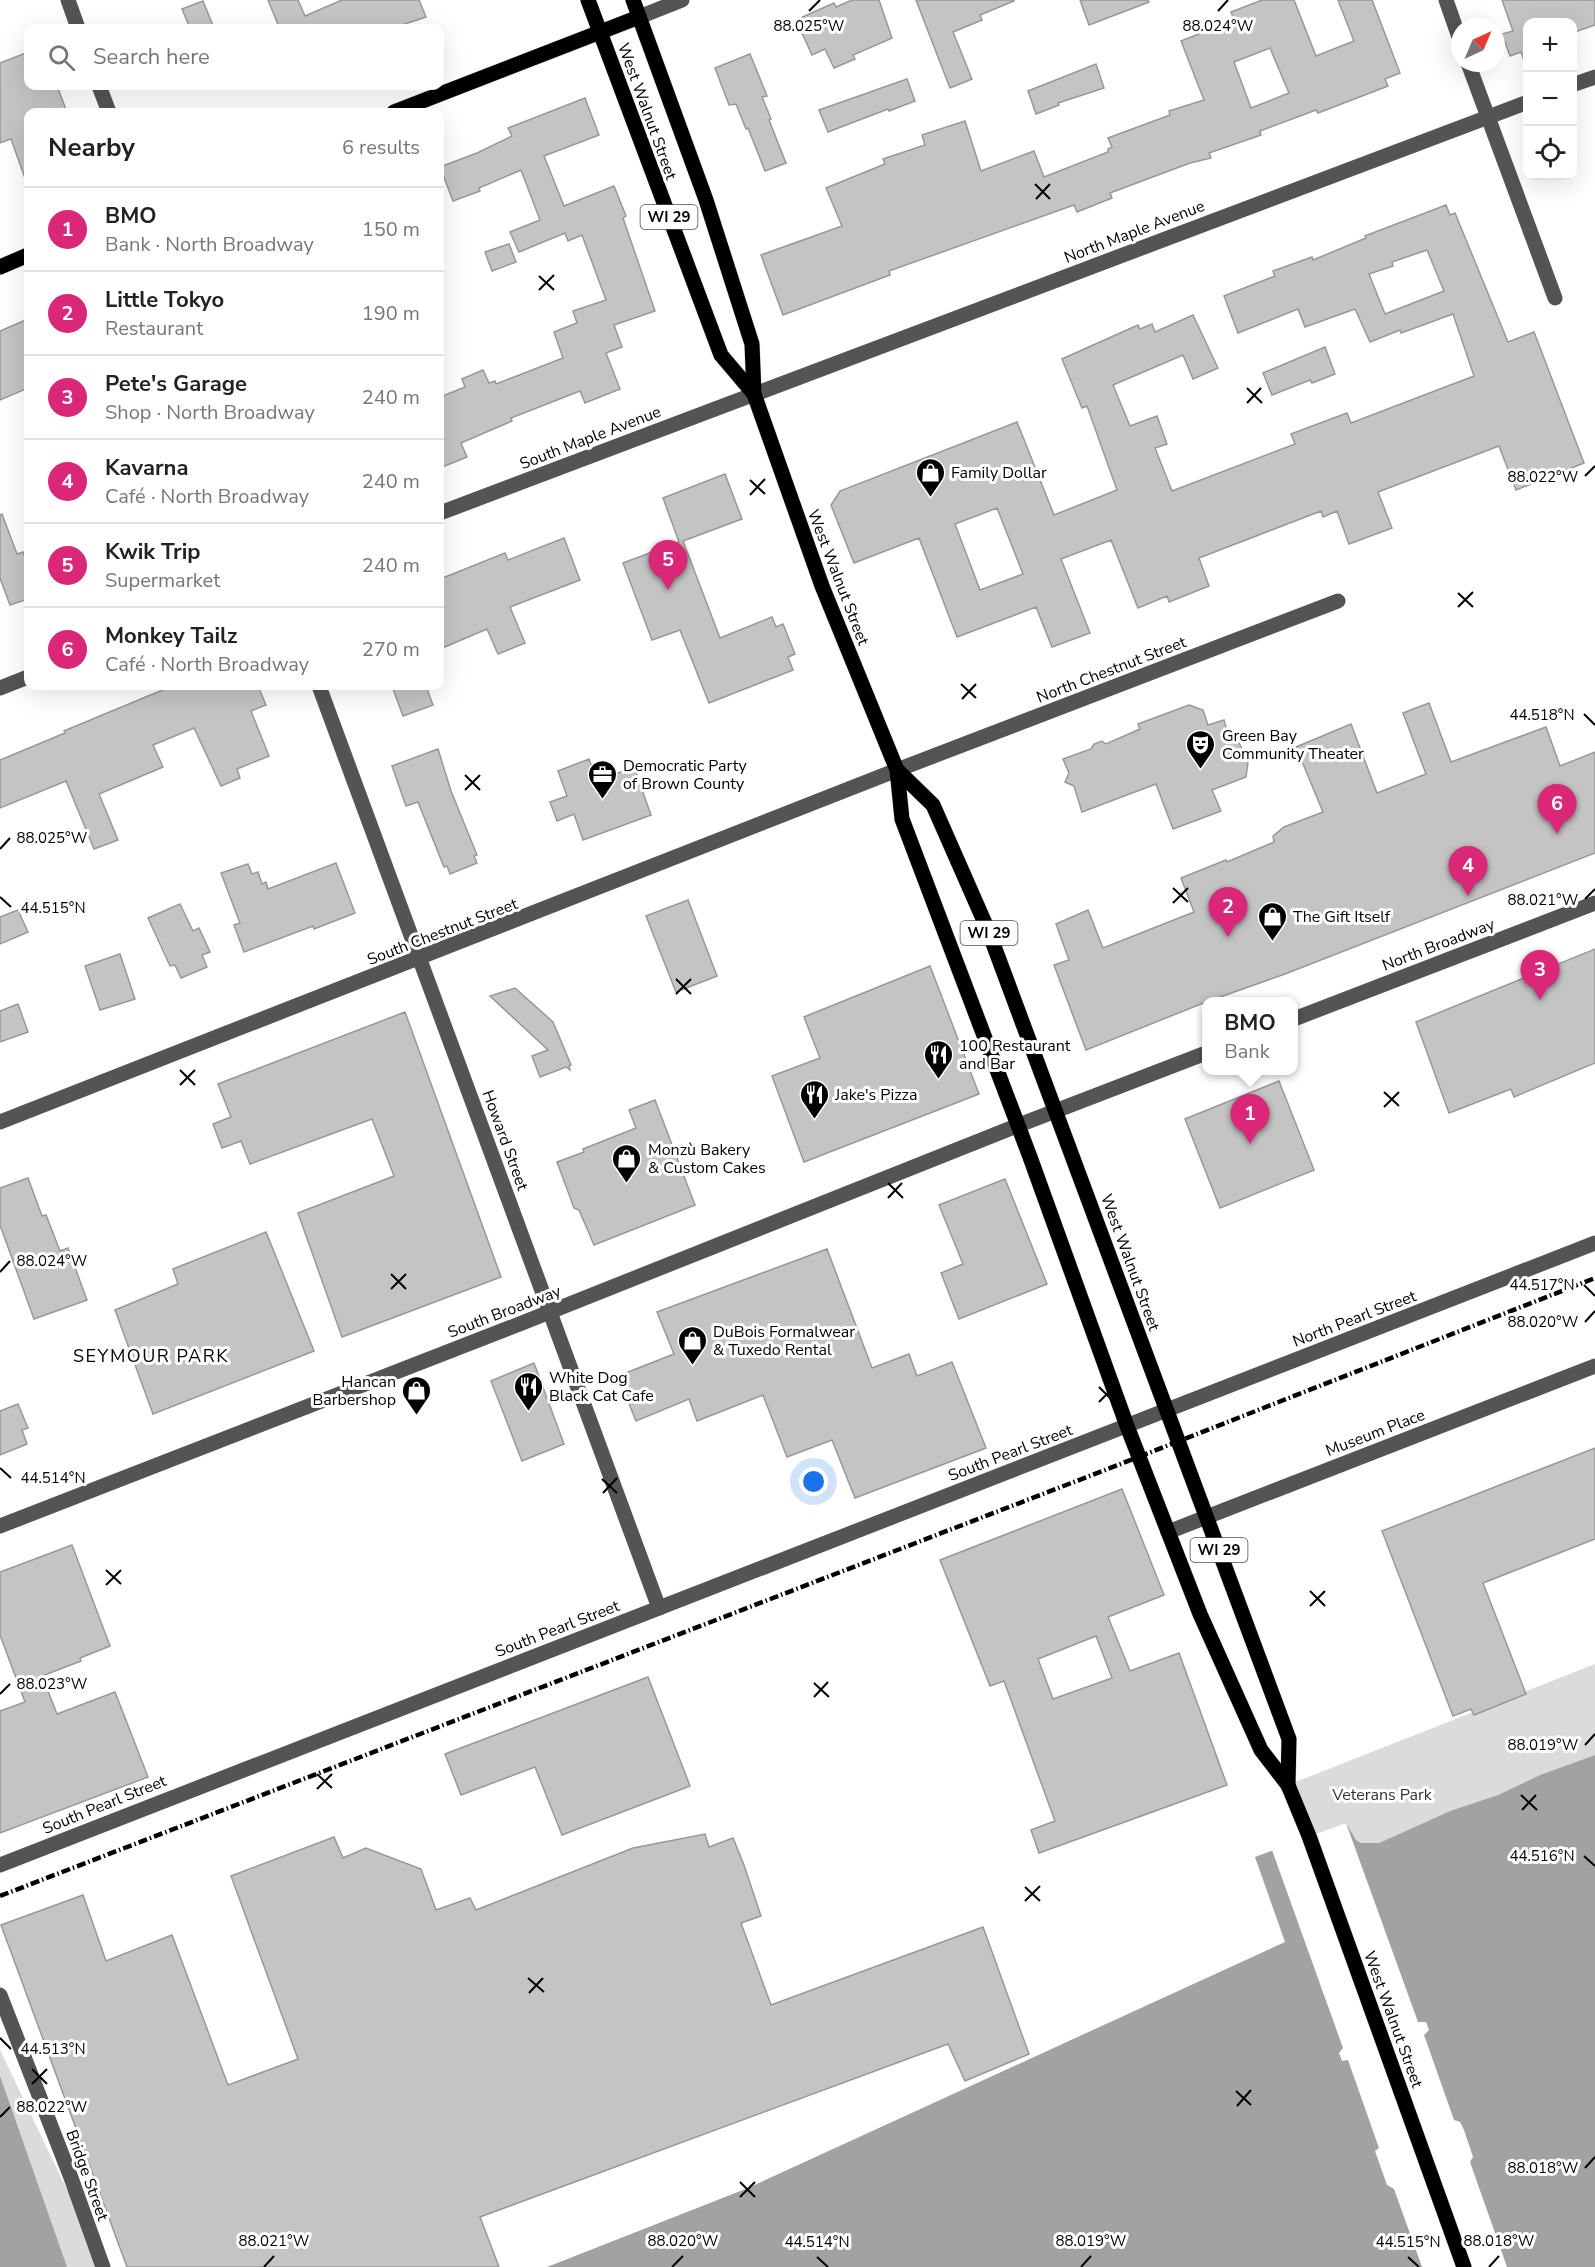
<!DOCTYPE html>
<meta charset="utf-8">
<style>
:root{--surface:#fff;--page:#f6f6f6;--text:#222;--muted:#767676;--line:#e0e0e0;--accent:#db2777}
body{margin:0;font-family:"Nunito Sans",sans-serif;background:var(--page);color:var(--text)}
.controls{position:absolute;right:18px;top:18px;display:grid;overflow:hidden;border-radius:12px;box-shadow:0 6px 24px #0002}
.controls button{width:54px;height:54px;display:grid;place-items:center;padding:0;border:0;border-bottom:2px solid var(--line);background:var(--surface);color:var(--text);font:30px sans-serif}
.compass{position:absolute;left:1451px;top:18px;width:54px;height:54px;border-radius:50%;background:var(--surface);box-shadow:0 6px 24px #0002;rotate:44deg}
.you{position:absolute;left:814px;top:1482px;width:21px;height:21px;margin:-15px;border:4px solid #fff;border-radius:50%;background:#1a73e8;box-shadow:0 0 0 9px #1a73e833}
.badge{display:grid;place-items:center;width:39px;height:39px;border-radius:50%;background:var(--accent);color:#fff;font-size:20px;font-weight:700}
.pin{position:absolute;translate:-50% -50px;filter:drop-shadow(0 2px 3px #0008)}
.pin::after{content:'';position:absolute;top:32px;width:21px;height:18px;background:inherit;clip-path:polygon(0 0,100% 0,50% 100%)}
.popup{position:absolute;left:1202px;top:997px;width:96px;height:78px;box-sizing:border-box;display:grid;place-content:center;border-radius:12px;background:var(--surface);filter:drop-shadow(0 2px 4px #0005);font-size:20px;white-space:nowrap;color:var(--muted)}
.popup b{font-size:22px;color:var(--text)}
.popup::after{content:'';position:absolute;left:50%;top:100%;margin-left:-12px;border:12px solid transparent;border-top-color:var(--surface)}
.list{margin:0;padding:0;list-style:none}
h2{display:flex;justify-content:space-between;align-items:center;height:78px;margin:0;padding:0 24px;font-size:26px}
h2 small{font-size:20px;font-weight:400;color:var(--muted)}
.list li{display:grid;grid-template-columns:39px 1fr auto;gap:18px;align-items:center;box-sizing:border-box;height:84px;padding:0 24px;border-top:2px solid var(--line)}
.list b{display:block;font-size:22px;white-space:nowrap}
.list p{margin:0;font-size:20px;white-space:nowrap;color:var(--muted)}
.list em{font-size:20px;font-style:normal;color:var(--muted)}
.icon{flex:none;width:33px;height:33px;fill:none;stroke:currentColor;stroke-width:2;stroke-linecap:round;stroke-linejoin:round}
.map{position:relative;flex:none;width:1595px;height:2267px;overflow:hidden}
.search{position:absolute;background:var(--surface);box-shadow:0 6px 24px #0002;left:24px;top:24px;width:420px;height:66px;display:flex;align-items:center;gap:15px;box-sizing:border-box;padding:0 21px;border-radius:12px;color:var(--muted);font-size:22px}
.panel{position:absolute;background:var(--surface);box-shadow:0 6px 24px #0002;left:24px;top:108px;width:420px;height:582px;border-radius:12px}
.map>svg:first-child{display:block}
.green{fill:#dbdbdb}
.water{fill:#a2a2a2}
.pier{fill:#fff}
.building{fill:#c4c4c4;stroke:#989898;stroke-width:1.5;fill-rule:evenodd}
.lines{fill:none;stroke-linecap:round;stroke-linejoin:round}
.major-casing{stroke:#dbdbdb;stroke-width:16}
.minor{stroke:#545454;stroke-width:15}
.major{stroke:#000;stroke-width:15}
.rail{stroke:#000;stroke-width:4.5;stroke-dasharray:9 3 1.5 3;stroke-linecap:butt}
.ticks{fill:none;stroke:#000;stroke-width:2}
.labels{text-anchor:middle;stroke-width:6;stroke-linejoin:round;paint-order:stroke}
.shield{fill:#fff;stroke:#4c4c4c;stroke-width:1.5}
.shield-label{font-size:15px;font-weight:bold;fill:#000}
.street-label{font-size:16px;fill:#000;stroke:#fff}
.poi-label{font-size:16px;fill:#000;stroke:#fff;text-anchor:start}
.park-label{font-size:16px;fill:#323232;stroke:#fff}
.neighbourhood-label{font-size:18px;letter-spacing:1.5px;fill:#000;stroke:#fff}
.ticks-label{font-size:15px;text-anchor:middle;fill:#000;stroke:#fff;stroke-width:6;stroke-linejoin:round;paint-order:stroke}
</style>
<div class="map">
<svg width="1595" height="2267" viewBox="0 0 1595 2267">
<rect width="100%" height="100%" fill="#fff"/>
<g class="green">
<path d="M1595 1664V1755L1540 1775 1498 1795 1450 1811 1379 1843H1361L1356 1840 1346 1824 1309 1836 1288 1785Z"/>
<path d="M0 2050 104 2267H0Z"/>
</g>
<g class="water">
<path d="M1595 1755V2267H547L748 2188 1285 1942 1255 1857 1346 1823 1356 1840 1361 1843H1379L1450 1811 1498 1795 1540 1775Z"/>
<path d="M0 2076 67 2267H0Z"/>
</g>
<path class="pier" d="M1346 1823 1418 2022H1426L1429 2030 1424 2035 1454 2120 1460 2122 1464 2130 1473 2157 1470 2162 1507 2267H1422L1394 2189 1387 2185 1375 2151 1379 2148 1348 2060 1342 2061 1339 2053 1343 2048 1272 1850Z"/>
<g class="building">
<path d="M268 0H298L305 16 342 0H419L426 17 393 28H277L279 27Z"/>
<path d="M852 0H879L892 38 853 55 855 59 834 68 825 49 812 55 796 20 834 3 836 7Z"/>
<path d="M916 0H1014V1L980 15 982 20 953 32 972 79 950 88Z"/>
<path d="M1080 0H1148L1149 2 1089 25Z"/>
<path d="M1262 0H1294L1316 56 1354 41 1338 0H1372L1400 73 1385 79 1388 86 1318 113 1316 110 1260 131 1261 135 1209 153 1211 158 1190 163 1110 193 1112 198 1077 212 1074 205 889 271 890 275 783 315 761 255 842 226 826 188 885 164 883 159 925 145 922 135 965 121 981 171 1034 151 1044 177 1108 152V149L1112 147 1108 138 1170 115 1169 111 1204 100 1181 41 1234 20 1231 12ZM1270 48 1289 93 1251 108 1234 62Z"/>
<path d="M1502 0H1595V25L1572 33V22H1527V63H1525L1521 52 1510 56 1502 34 1513 31Z"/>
<path d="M203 1 214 28H190L182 9Z"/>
<path d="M28 52V86H57L67 112H28V181H26L11 139 0 143V63Z"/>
<path d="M750 54 767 96 762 97 771 119 769 120 786 163 765 171 748 128 746 129 736 104 729 105 715 68Z"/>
<path d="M1096 64 1104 88 1058 103 1059 105 1036 114 1028 91Z"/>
<path d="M907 79 915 101 889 111 888 109 828 132 819 110Z"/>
<path d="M585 98 599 135 544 156 564 206 614 186 626 216 623 218 655 311 614 325 622 347 606 353 620 389 585 403 580 391 511 418 512 421 461 443 467 457 440 468V397L465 387 462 379 483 370 489 383 495 381 496 384 563 358 554 332 577 323 573 311 606 300 582 235 568 241 565 233 519 252 510 232 540 220 521 170 479 188 480 191 453 201 440 167 477 153 512 136 508 128Z"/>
<path d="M1446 205 1450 215 1455 213 1508 342 1534 332 1584 463 1516 490 1499 446 1378 492 1392 528 1349 544 1337 511 1323 517 1321 511 1199 558 1209 586 1169 602 1167 596 1138 608 1111 540 1061 559 1090 633 1052 647 1036 607 957 637 919 538 854 563 831 505 840 491 1017 422 1054 515 1117 490 1087 406 1082 408 1062 359 1138 325 1140 329 1152 324 1155 332 1193 315 1218 368 1193 379 1183 355 1113 385 1130 426 1157 416 1167 444 1155 448 1172 491 1295 444 1291 434 1347 413 1351 423 1474 376 1453 314 1401 333 1400 330 1370 342 1355 309 1305 327 1298 309 1238 333 1224 296 1275 276 1273 271 1312 257 1313 260 1366 238 1365 236ZM1427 250 1444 291 1385 314 1369 274 1393 266 1392 262ZM997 508 1023 574 980 590 955 524Z"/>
<path d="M509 244 516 262 492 271 485 252Z"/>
<path d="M28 319V388L0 400V331Z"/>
<path d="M1325 347 1335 374 1312 383 1310 380 1272 395 1263 373Z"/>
<path d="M725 474 742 519 683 541 720 638 772 617 776 627 783 624 795 654 788 657 793 670 709 703 680 630 652 640 623 563 679 542 663 498Z"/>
<path d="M2 514 17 554 23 552 28 566V599L10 605 0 578V515Z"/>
<path d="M564 538 580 580 510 607 525 643 498 654 487 629 440 649V579L505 553 508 560Z"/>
<path d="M172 686H258L266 705 251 711 269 756 237 769 240 778 221 786 194 728 153 745 163 767 99 794 118 840 94 849 66 781 0 808V760L65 733 64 731Z"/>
<path d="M392 686H426L433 705 403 716Z"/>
<path d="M1429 703 1451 762 1546 727 1560 766 1595 752V853L1285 974 1206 1002 1086 1050 1054 965 1069 960 1056 924 1088 910 1103 948 1194 912 1181 878 1226 860 1227 862 1274 842 1273 836 1284 827 1323 812 1296 747 1351 724 1377 793 1426 774 1403 713Z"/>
<path d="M1189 705 1203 710 1208 725 1224 720 1228 734 1239 743 1245 754 1248 762 1246 777 1212 790 1221 811 1173 829 1156 784 1082 812 1074 786 1065 782 1069 773 1063 759 1091 749 1094 744 1102 741 1106 744 1140 729 1138 724Z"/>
<path d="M438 749 451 791 477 855 474 856 477 863 450 874 447 866 444 867 418 802 406 806 392 766Z"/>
<path d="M589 759 597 781 634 767 651 815 583 840 574 814 557 821 550 802 567 796 558 771Z"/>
<path d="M336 863 355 913 314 929 313 926 244 952 234 925 240 923 221 873 248 864 252 874 258 872 262 884 266 882 268 889Z"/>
<path d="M688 900 717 976 676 992 646 916Z"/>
<path d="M180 904 193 931 199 928 210 952 202 955 207 967 181 978 175 965 170 966 148 918Z"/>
<path d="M18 910 28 932 0 944V917Z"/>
<path d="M1595 949V1063L1514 1097 1511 1089 1449 1113 1416 1022Z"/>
<path d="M120 954 135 999 100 1010 85 966Z"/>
<path d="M930 966 979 1094 804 1162 772 1076 820 1058 804 1017Z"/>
<path d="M515 988 553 1022 571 1065 569 1066 570 1070 566 1067 540 1077 532 1056 548 1050 490 996Z"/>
<path d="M18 1004 28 1032 0 1042V1011Z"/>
<path d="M405 1012 501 1277 342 1337 298 1213 394 1176 372 1119 250 1164 241 1141 222 1148 213 1124 231 1117 218 1084Z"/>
<path d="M1279 1081 1314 1170 1220 1208 1185 1119Z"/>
<path d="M655 1100 695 1205 594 1245 579 1210 574 1208 557 1162 584 1152 583 1149 636 1128 629 1110Z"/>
<path d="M28 1178 42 1216 46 1215 60 1251 68 1248 87 1300 34 1319 0 1225V1188Z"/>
<path d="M1005 1179 1047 1284 959 1319 941 1273 963 1264 939 1205Z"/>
<path d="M266 1232 314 1351 153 1414 115 1310 178 1284 173 1269Z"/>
<path d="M827 1249 872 1368 909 1354 917 1376 952 1362 986 1448 855 1498 832 1440 787 1457 763 1395 697 1421 689 1399 636 1421 618 1376 674 1354 657 1312Z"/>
<path d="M534 1363 564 1444 522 1461 491 1381Z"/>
<path d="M18 1404 28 1428 22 1430 27 1444 0 1455V1411Z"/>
<path d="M1595 1448V1539L1483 1583 1526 1694 1474 1715 1471 1709 1453 1716 1382 1531Z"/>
<path d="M1122 1489 1164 1595 1108 1617 1130 1671 1179 1653 1227 1785 1039 1853 1031 1830 1055 1821 1004 1681 990 1686 940 1560ZM1096 1636 1112 1678 1053 1699 1038 1659Z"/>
<path d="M72 1545 110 1646 80 1658 81 1661 42 1676 57 1714 115 1692 148 1777 0 1833V1711L25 1702 0 1635V1572Z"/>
<path d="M648 1677 690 1786 562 1835 535 1767 461 1795 445 1754Z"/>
<path d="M705 1834 709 1847 733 1838 744 1865 761 1916 741 1923 771 2005 983 1927 1029 2054 965 2081 948 2044 480 2217 499 2267H127L1 1925 83 1895 106 1961 172 1935 228 2085 298 2059 231 1876 334 1837 343 1858 366 1848 421 1869 436 1910 470 1898 476 1910 633 1848Z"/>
</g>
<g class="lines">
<defs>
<g id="major">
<path d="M588 0 721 355 754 394"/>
<path d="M633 0 706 200 752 344 754 394 822 586 897 770 902 819 1030 1157 1127 1426 1200 1614 1261 1750 1288 1785 1309 1836 1464 2267"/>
<path d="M394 112 639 17"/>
<path d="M0 267 28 255"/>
<path d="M897 770 933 805 988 930 1289 1739 1288 1785"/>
</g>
</defs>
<use href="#major" class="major-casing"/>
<g class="minor">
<path d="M68 0 78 28"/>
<path d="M1446 0 1460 40"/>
<path d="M639 17 682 0"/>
<path d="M1468 63 1555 298"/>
<path d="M1572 85 1595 77"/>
<path d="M99 86 109 112"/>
<path d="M440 513 1528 102"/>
<path d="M319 686 659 1608"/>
<path d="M0 688 28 677"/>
<path d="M1294 1019 1595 903"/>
<path d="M0 1122 897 770 1338 601"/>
<path d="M0 1526 522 1323 1019 1125 1206 1053"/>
<path d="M1168 1532 1595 1366"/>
<path d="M0 1865 1595 1243"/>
<path d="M0 1995 70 2175 103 2267"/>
</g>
<use href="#major" class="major"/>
<path class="rail" d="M0 1896 1118 1465 1595 1278"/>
</g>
<path class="ticks" d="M809 11 820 0M1218 11 1228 0M1035 184 1050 199M1036 199 1050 184M539 276 554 290M539 290 554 275M1247 388 1262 403M1247 403 1261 388M1585 476 1595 466M750 480 765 494M750 495 765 479M1458 593 1473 607M1458 607 1473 592M961 684 976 698M962 699 976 684M1584 714 1595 725M465 775 480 790M465 790 480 775M0 849 10 838M1173 888 1188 902M0 897 11 907M1585 899 1595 889M1173 903 1188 888M676 979 691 994M676 994 691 979M180 1070 195 1085M180 1085 195 1070M1384 1092 1399 1106M1384 1107 1399 1092M888 1183 903 1198M888 1198 902 1183M0 1272 10 1261M391 1274 406 1289M1584 1285 1595 1296M391 1289 406 1274M1585 1322 1595 1311M1099 1387 1114 1402M1099 1402 1114 1387M0 1468 11 1478M602 1479 617 1493M603 1493 617 1478M106 1570 121 1584M106 1585 121 1570M1310 1591 1325 1606M1310 1606 1325 1591M814 1683 829 1697M0 1694 10 1684M814 1697 828 1682M1585 1745 1595 1734M317 1774 332 1788M317 1789 332 1774M1521 1795 1537 1810M1522 1810 1536 1795M1584 1856 1595 1866M1025 1887 1040 1901M1025 1901 1040 1886M528 1978 544 1992M529 1993 543 1978M0 2038 11 2049M32 2069 47 2084M32 2084 47 2069M1236 2091 1251 2105M1237 2106 1251 2090M0 2117 10 2107M1585 2168 1595 2157M740 2182 755 2197M740 2197 755 2182M817 2257 828 2267M1408 2257 1419 2267M264 2267 274 2256M672 2267 683 2256M1081 2267 1091 2256M1489 2267 1499 2256"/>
<defs>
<symbol id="shop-pin" viewBox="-11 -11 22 30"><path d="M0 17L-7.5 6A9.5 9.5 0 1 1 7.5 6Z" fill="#000" stroke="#fff"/><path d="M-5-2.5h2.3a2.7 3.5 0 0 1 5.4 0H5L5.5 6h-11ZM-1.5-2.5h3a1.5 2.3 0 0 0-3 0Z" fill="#fff"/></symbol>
<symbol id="theatre-pin" viewBox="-11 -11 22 30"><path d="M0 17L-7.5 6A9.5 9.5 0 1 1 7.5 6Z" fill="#000" stroke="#fff"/><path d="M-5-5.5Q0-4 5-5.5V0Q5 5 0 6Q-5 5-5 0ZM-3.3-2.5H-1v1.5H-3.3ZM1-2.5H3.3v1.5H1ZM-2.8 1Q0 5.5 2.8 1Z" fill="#fff"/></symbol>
<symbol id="office-pin" viewBox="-11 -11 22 30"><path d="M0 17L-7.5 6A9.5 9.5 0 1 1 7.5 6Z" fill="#000" stroke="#fff"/><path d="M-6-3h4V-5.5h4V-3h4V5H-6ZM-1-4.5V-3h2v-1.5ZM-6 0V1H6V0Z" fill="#fff"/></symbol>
<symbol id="restaurant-pin" viewBox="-11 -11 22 30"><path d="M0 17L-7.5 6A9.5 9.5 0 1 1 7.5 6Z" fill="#000" stroke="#fff"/><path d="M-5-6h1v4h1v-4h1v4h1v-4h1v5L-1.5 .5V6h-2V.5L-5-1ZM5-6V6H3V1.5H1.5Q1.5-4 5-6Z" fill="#fff"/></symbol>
</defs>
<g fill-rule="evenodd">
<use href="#shop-pin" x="914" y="456" width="33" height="45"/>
<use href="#theatre-pin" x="1184" y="728" width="33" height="45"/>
<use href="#office-pin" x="586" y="758" width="33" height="45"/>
<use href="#shop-pin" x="1256" y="900" width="33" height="45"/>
<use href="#restaurant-pin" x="922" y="1038" width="33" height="45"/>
<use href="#restaurant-pin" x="798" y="1078" width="33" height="45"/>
<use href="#shop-pin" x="610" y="1142" width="33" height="45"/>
<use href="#shop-pin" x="676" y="1324" width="33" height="45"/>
<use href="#restaurant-pin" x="512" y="1370" width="33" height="45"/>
<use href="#shop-pin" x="400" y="1374" width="33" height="45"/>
</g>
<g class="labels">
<g class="shield">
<rect x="640.5" y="205" width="57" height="24" rx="4.5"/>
<rect x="960.5" y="921" width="57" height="24" rx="4.5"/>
<rect x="1190.5" y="1538" width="57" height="24" rx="4.5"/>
</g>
<g class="shield-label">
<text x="669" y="222">WI 29</text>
<text x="989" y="938">WI 29</text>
<text x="1219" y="1555">WI 29</text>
</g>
<g class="street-label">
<text transform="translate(648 111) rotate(70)" y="6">West Walnut Street</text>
<text transform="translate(1134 231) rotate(-21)" y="6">North Maple Avenue</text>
<text transform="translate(590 437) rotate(-21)" y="6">South Maple Avenue</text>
<text transform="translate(839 577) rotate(69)" y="6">West Walnut Street</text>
<text transform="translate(1111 669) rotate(-21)" y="6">North Chestnut Street</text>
<text transform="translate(442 931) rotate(-21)" y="6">South Chestnut Street</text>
<text transform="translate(1438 944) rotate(-21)" y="6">North Broadway</text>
<text transform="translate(506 1140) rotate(70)" y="6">Howard Street</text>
<text transform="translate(1131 1262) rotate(70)" y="6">West Walnut Street</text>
<text transform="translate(504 1311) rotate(-21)" y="6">South Broadway</text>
<text transform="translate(1354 1318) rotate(-21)" y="6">North Pearl Street</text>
<text transform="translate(1375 1432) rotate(-21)" y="6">Museum Place</text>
<text transform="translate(1010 1452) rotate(-21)" y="6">South Pearl Street</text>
<text transform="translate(557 1628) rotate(-21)" y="6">South Pearl Street</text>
<text transform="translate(104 1804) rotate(-22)" y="6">South Pearl Street</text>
<text transform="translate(1394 2019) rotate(70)" y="6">West Walnut Street</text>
<text transform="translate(88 2175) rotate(70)" y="6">Bridge Street</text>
</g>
<g class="poi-label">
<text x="951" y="478">Family Dollar</text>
<text x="1222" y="741">Green Bay<tspan x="1222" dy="18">Community Theater</tspan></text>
<text x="623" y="771">Democratic Party<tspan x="623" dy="18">of Brown County</tspan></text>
<text x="1293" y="922">The Gift Itself</text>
<text x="959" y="1051">100 Restaurant<tspan x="959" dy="18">and Bar</tspan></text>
<text x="835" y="1100">Jake's Pizza</text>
<text x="648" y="1155">Monzù Bakery<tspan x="648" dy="18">&amp; Custom Cakes</tspan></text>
<text x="713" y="1337">DuBois Formalwear<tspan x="713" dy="18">&amp; Tuxedo Rental</tspan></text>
<text x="549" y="1383">White Dog<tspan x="549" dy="18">Black Cat Cafe</tspan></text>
<text x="396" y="1387" text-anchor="end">Hancan<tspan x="396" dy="18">Barbershop</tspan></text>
</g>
<g class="park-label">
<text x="1382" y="1800">Veterans Park</text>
</g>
<g class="neighbourhood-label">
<text x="151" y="1362">SEYMOUR PARK</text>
</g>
</g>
<g class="ticks-label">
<text x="809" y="31">88.025°W</text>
<text x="1218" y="31">88.024°W</text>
<text x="1543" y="482">88.022°W</text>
<text x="1542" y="720">44.518°N</text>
<text x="52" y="843">88.025°W</text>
<text x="1543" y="905">88.021°W</text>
<text x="53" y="913">44.515°N</text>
<text x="52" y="1266">88.024°W</text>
<text x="1542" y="1290">44.517°N</text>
<text x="1543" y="1327">88.020°W</text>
<text x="53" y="1483">44.514°N</text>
<text x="52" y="1689">88.023°W</text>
<text x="1543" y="1750">88.019°W</text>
<text x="1542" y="1861">44.516°N</text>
<text x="53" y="2054">44.513°N</text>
<text x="52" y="2112">88.022°W</text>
<text x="1543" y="2173">88.018°W</text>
<text x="274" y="2246">88.021°W</text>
<text x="683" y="2246">88.020°W</text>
<text x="1091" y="2246">88.019°W</text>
<text x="1499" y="2246">88.018°W</text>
<text x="817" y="2247">44.514°N</text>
<text x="1408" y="2247">44.515°N</text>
</g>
</svg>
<div class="controls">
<button>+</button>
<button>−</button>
<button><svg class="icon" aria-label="locate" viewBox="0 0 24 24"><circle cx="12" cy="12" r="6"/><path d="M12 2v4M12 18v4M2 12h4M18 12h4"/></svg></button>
</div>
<svg class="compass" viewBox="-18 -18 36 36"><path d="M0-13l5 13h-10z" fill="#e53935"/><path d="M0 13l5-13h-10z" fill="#767676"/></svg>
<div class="you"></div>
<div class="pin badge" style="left:1250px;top:1144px">1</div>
<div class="popup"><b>BMO</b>Bank</div>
<div class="pin badge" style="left:1228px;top:937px">2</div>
<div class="pin badge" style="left:1540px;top:1000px">3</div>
<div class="pin badge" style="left:1468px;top:896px">4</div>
<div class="pin badge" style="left:668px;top:590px">5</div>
<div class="pin badge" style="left:1557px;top:834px">6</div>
<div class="search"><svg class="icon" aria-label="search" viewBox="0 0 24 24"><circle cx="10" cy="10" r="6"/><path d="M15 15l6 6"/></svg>Search here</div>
<section class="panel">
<h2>Nearby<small>6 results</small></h2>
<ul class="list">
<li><span class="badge">1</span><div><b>BMO</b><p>Bank · North Broadway</p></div><em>150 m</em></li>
<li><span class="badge">2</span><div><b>Little Tokyo</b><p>Restaurant</p></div><em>190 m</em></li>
<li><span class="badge">3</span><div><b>Pete's Garage</b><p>Shop · North Broadway</p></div><em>240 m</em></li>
<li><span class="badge">4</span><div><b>Kavarna</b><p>Café · North Broadway</p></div><em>240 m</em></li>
<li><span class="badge">5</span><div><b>Kwik Trip</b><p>Supermarket</p></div><em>240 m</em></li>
<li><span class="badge">6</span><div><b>Monkey Tailz</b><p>Café · North Broadway</p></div><em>270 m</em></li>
</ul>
</section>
</div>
